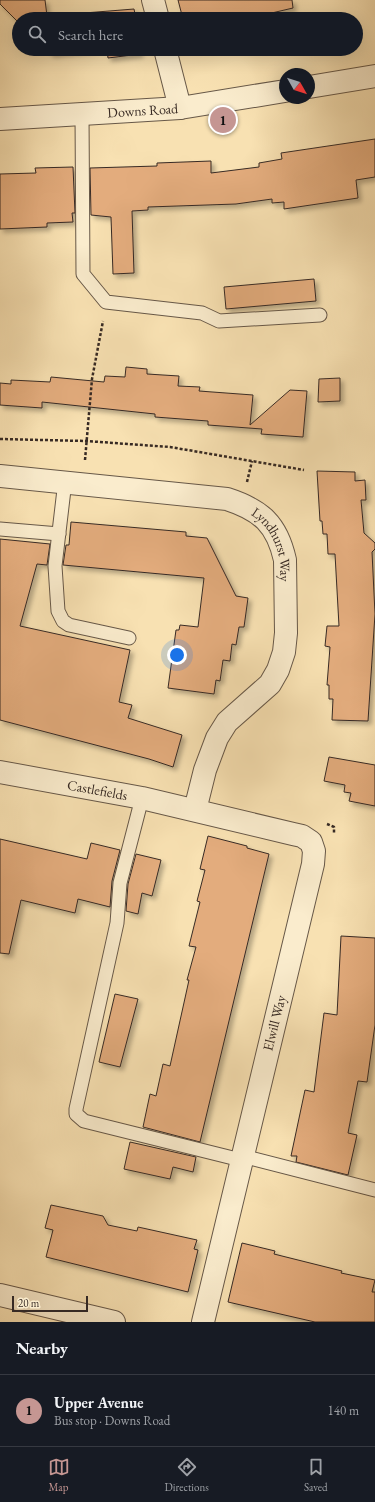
<!DOCTYPE html>
<meta charset="utf-8">
<style>
:root{--surface:#171b24;--page:#242831;--text:#f1f3f6;--muted:#9ea1a6;--line:#363941;--accent:#c59692}
body{margin:0;font-family:"EB Garamond",serif;background:var(--page);color:var(--text)}
.compass{position:absolute;left:279px;top:68px;width:36px;height:36px;border-radius:50%;background:var(--surface);box-shadow:0 4px 16px #0002;rotate:129deg}
.scale{position:absolute;left:12px;bottom:10px;width:76px;box-sizing:border-box;padding-left:4px;border:2px solid #372a24;border-top:0;font-size:11px;line-height:14px;white-space:nowrap;color:#372a24;-webkit-text-stroke:3px #faeccd;paint-order:stroke}
.you{position:absolute;left:177px;top:655px;width:14px;height:14px;margin:-10px;border:3px solid #fff;border-radius:50%;background:#1a73e8;box-shadow:0 0 0 6px #1a73e833}
.badge{display:grid;place-items:center;width:26px;height:26px;border-radius:50%;background:var(--accent);color:#111;font-size:13px;font-weight:700}
.pin{position:absolute;translate:-50% -50%;border:2px solid #fff;box-shadow:0 1px 4px #0006}
.list{margin:0;padding:0;list-style:none}
h2{display:flex;justify-content:space-between;align-items:center;height:52px;margin:0;padding:0 16px;font-size:17px}
h2 small{font-size:13px;font-weight:400;color:var(--muted)}
.list li{display:grid;grid-template-columns:26px 1fr auto;gap:12px;align-items:center;box-sizing:border-box;height:72px;padding:0 16px;border-top:1px solid var(--line)}
.list b{display:block;font-size:15px;white-space:nowrap}
.list p{margin:0;font-size:13px;white-space:nowrap;color:var(--muted)}
.list em{font-size:13px;font-style:normal;color:var(--muted)}
.icon{flex:none;width:22px;height:22px;fill:none;stroke:currentColor;stroke-width:2;stroke-linecap:round;stroke-linejoin:round}
.map{position:relative;flex:none;width:375px;height:1322px;overflow:hidden}
.search{position:absolute;background:var(--surface);box-shadow:0 4px 16px #0002;left:12px;right:12px;top:12px;height:44px;display:flex;align-items:center;gap:10px;box-sizing:border-box;padding:0 14px;border-radius:22px;color:var(--muted);font-size:15px}
.sheet{height:124px;background:var(--surface)}
nav{display:flex;justify-content:space-around;align-items:center;box-sizing:border-box;height:56px;border-top:1px solid var(--line);background:var(--surface);font-size:11px;color:var(--muted)}
nav a{display:grid;justify-items:center;gap:2px}
nav .on{color:var(--accent)}
.map>svg:first-child{display:block}
.building{fill:#e3ac7d;stroke:#372a24;filter:url(#shadow)}
.lines{fill:none;stroke-linecap:round;stroke-linejoin:round}
.service-casing{stroke:#675848;stroke-width:15}
.minor-casing{stroke:#675848;stroke-width:24}
.path{stroke:#372a24;stroke-width:2.5;stroke-dasharray:3 2;stroke-linecap:butt}
.service{stroke:#faeccd;stroke-width:13}
.minor{stroke:#faeccd;stroke-width:22}
.labels{text-anchor:middle;stroke-width:3;stroke-linejoin:round;paint-order:stroke}
.street-label{font-size:14px;fill:#372a24;stroke:#faeccd}
</style>
<div class="map">
<svg width="375" height="1322" viewBox="0 0 375 1322">
<defs>
<filter id="shadow"><feDropShadow dx="3.5" dy="3.5" stdDeviation="2" flood-color="#0004"/></filter>
</defs>
<rect width="100%" height="100%" fill="#f8e1b2"/>
<filter id="stains"><feTurbulence type="fractalNoise" baseFrequency=".005" numOctaves="4"/><feColorMatrix values="0 0 0 0 .2 0 0 0 0 .09 0 0 0 0 .02 0 0 0 .5 -.17"/></filter>
<radialGradient id="worn" r=".72"><stop offset=".6" stop-color="#630" stop-opacity="0"/><stop offset="1" stop-color="#630" stop-opacity=".3"/></radialGradient>
<g class="building">
<path d="M0 0H45L47 16 134 9 136 19H19V23L0 4Z"/>
<path d="M178 0H292L293 8 246 19H183Z"/>
<path d="M46 49H94L51 54Z"/>
<path d="M107 49H139L140 54 108 58Z"/>
<path d="M375 139V177L356 180 358 198 284 209V202L272 203V199L236 204 148 207V210L132 211 134 273 113 274 111 217 91 215 90 168 157 166V163L211 161V173L259 167V163L282 159 281 153Z"/>
<path d="M73 167 75 213H72L73 222 47 223V227L0 229V174L36 173 35 168Z"/>
<path d="M314 279 316 301 226 309 224 287Z"/>
<path d="M126 367 147 369V374L179 376 178 386 200 387 199 391 253 395 250 425 290 390 307 391 303 437 261 434 262 429 208 425V421L155 417V414L42 402V408L0 405V383L11 384V380L50 382 51 377 104 382 105 376 125 377Z"/>
<path d="M340 378V401L318 402 319 379Z"/>
<path d="M317 471 355 472V481L365 480 366 500H361L364 533 375 543V549L372 552 375 614 368 721 332 720 333 699H329V685H327L330 647 325 646 327 626H339L335 554H328L327 534H323L322 521H320Z"/>
<path d="M71 522 186 532V536L207 538 236 596 248 598 244 627H239L236 645 232 644 230 661 223 660 220 681 216 680 214 694 168 688 176 630H179L180 625 198 627 204 578 63 565 66 545H69Z"/>
<path d="M0 539 50 544 47 565 37 564 20 626 130 650 119 702 132 705 128 718 182 735 173 767 149 759 0 720Z"/>
<path d="M329 757 375 765V806L349 801 351 793 344 792 345 785 324 781Z"/>
<path d="M208 836 247 846V848L269 854 200 1142 143 1127 150 1094 156 1096 163 1064 170 1066 189 980H187L196 947 189 946 200 902 197 901 205 870 200 869Z"/>
<path d="M0 839 87 859 91 843 120 850 112 881 110 907 78 899 75 913 21 900 9 954 0 953Z"/>
<path d="M136 854 161 860 152 896 142 893 138 914 126 911 128 884Z"/>
<path d="M341 936 375 938V1025L367 1082 358 1081 348 1133 357 1135 348 1175 296 1162 297 1156H291L305 1090 314 1092 324 1013 337 1015Z"/>
<path d="M115 994 138 999 120 1067 99 1062Z"/>
<path d="M130 1142 196 1157 193 1172 173 1167 170 1179 124 1169Z"/>
<path d="M51 1205 103 1216 108 1225 137 1231 138 1227 197 1240 194 1249 198 1250 188 1292 46 1257 53 1230 45 1228Z"/>
<path d="M242 1243 275 1251 274 1254 342 1271 341 1273 375 1280 372 1292H375V1322H315L228 1302Z"/>
</g>
<g class="lines">
<defs>
<g id="service">
<path d="M82 114 83 274 106 302 202 313 219 321 320 315"/>
<path d="M65 481 55 566 58 611 63 621 69 625 129 638"/>
<path d="M0 529 59 534"/>
<path d="M142 798 120 883 117 923 76 1109V1114L84 1121 241 1160"/>
<path d="M242 1156 375 1190"/>
</g>
<g id="minor">
<path d="M153 0 158 19"/>
<path d="M165 49 180 108"/>
<path d="M309 87 375 76"/>
<path id="s1" d="M0 119 180 108 285 91"/>
<path id="s2" d="M0 476 227 499C261 510 277 524 285 560L286 633 284 652 278 670 270 684 227 722 217 738 205 770 195 810"/>
<path id="s3" d="M0 772 142 798 293 834 302 836 311 842 314 851 313 864 203 1322"/>
<path d="M0 1295 114 1322"/>
</g>
</defs>
<use href="#service" class="service-casing"/>
<use href="#minor" class="minor-casing"/>
<g class="path">
<path d="M0 439 86 441 170 447 304 470"/>
<path d="M85 460 92 379 103 321"/>
<path d="M247 482 252 461"/>
<path d="M327 824 334 827V834"/>
</g>
<use href="#service" class="service"/>
<use href="#minor" class="minor"/>
</g>
<g class="labels">
<g class="street-label">
<text dy="5" stroke="none"><textPath href="#s1" startOffset="143">Downs Road</textPath></text>
<text dy="5" stroke="none"><textPath href="#s2" startOffset="298">Lyndhurst Way</textPath></text>
<text dy="5" stroke="none"><textPath href="#s3" startOffset="99">Castlefields</textPath></text>
<text transform="translate(274 1023) rotate(-76)" y="5">Elwill Way</text>
</g>
</g>
<rect width="100%" height="100%" filter="url(#stains)"/>
<rect width="100%" height="100%" fill="url(#worn)"/>
</svg>
<svg class="compass" viewBox="-18 -18 36 36"><path d="M0-13l5 13h-10z" fill="#e53935"/><path d="M0 13l5-13h-10z" fill="#9ea1a6"/></svg>
<div class="scale">20 m</div>
<div class="you"></div>
<div class="pin badge" style="left:223px;top:120px">1</div>
<div class="search"><svg class="icon" aria-label="search" viewBox="0 0 24 24"><circle cx="10" cy="10" r="6"/><path d="M15 15l6 6"/></svg>Search here</div>
</div>
<section class="sheet">
<h2>Nearby<small></small></h2>
<ul class="list">
<li><span class="badge">1</span><div><b>Upper Avenue</b><p>Bus stop · Downs Road</p></div><em>140 m</em></li>
</ul>
</section>
<nav>
<a class="on"><svg class="icon" aria-label="map" viewBox="0 0 24 24"><path d="M3 6l6-2 6 2 6-2v14l-6 2-6-2-6 2zM9 4v14M15 6v14"/></svg>Map</a>
<a><svg class="icon" aria-label="directions" viewBox="0 0 24 24"><path d="M12 3l9 9-9 9-9-9zM9 14v-3h6M13 9l2 2-2 2"/></svg>Directions</a>
<a><svg class="icon" aria-label="saved" viewBox="0 0 24 24"><path d="M7 4h10v16l-5-4-5 4z"/></svg>Saved</a>
</nav>
